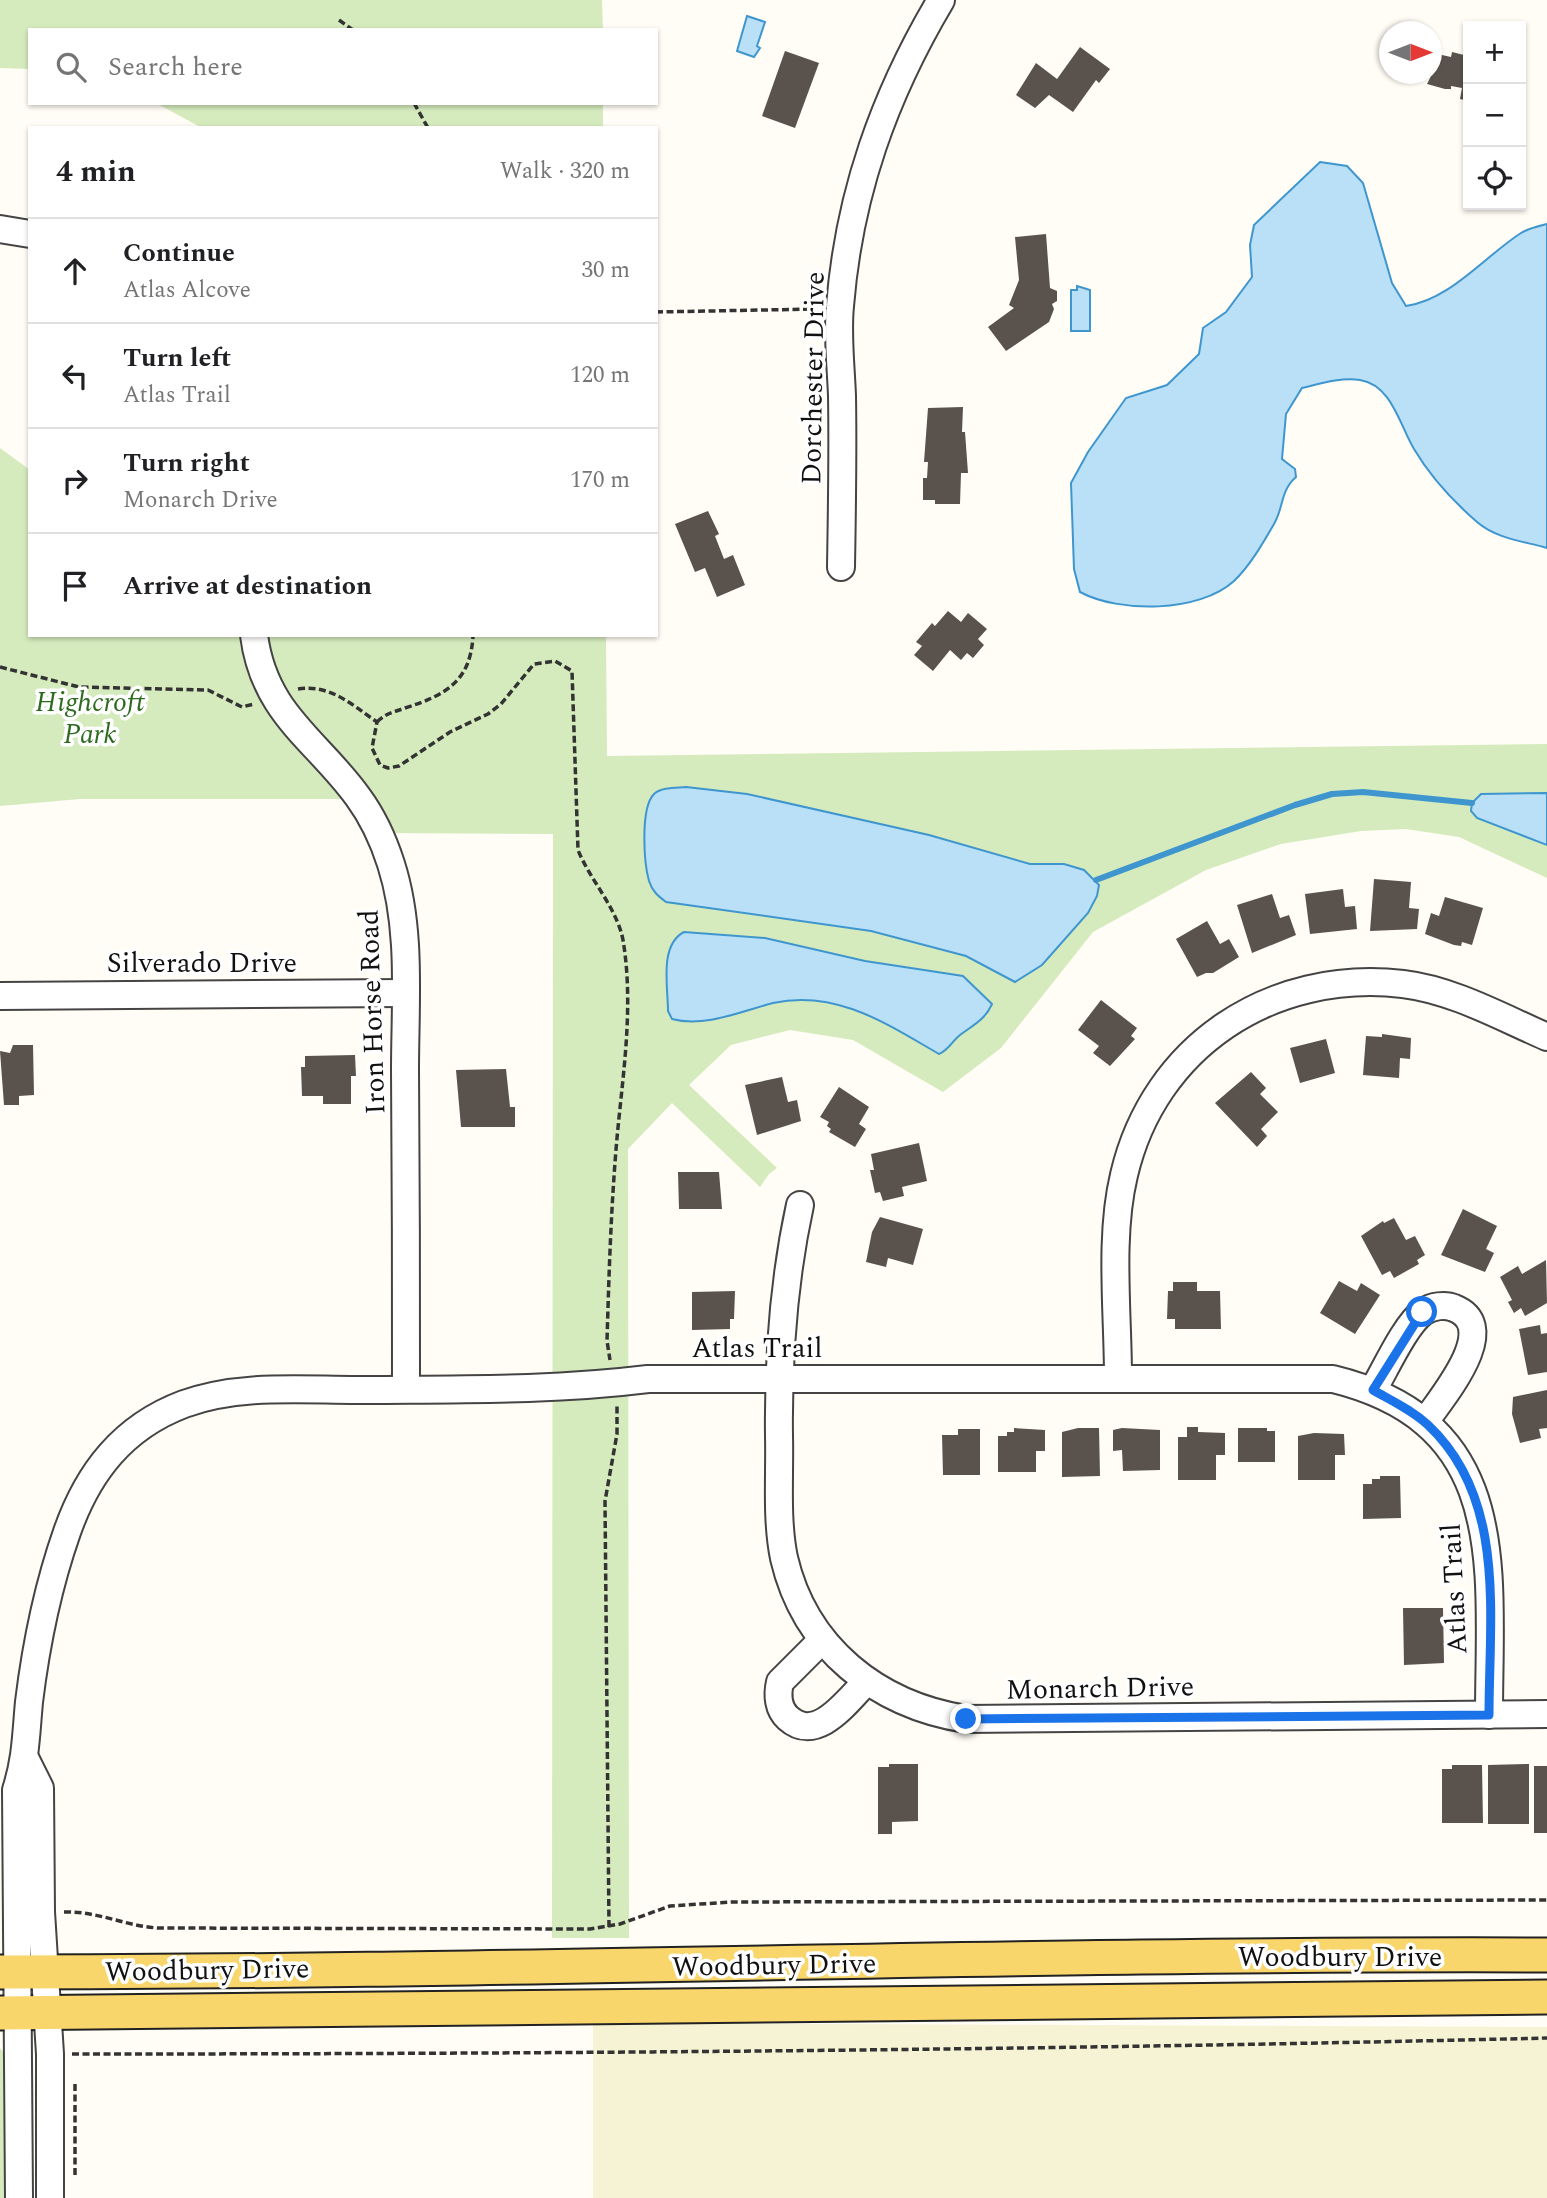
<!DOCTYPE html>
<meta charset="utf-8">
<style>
:root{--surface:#fff;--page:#f6f6f6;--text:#202124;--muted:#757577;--line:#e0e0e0}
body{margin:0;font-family:Spectral,serif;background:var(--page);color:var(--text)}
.controls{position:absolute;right:21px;top:21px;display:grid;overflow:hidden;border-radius:0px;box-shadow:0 2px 5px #0004}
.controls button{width:63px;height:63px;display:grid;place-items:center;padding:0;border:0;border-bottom:2px solid var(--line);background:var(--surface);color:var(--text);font:35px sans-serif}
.compass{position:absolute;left:1379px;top:21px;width:63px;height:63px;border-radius:50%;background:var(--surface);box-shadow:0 2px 5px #0004;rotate:90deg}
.stop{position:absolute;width:21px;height:21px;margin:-16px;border:5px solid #1a73e8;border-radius:50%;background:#fff}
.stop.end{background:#1a73e8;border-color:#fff;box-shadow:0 2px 7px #0008}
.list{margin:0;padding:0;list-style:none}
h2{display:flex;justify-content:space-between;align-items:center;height:91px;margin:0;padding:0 28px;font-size:30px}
h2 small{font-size:23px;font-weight:400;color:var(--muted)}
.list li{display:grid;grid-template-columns:46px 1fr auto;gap:21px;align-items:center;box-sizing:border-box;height:105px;padding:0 28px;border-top:2px solid var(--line)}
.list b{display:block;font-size:26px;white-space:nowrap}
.list p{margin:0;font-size:23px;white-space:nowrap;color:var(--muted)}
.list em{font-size:23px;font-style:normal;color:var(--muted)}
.icon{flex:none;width:38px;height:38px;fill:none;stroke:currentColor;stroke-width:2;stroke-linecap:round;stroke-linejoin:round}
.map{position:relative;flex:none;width:1547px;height:2198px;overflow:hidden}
.search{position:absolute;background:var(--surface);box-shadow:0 2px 5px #0004;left:28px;top:28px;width:630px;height:77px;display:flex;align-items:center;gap:18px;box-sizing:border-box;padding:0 24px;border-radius:0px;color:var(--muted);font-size:26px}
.panel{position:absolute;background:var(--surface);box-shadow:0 2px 5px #0004;left:28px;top:126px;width:630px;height:511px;border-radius:0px}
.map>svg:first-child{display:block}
.farmland{fill:#f6f3d4}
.green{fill:#d5ebbd}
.water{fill:#b9e0f7;stroke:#3f96cf;stroke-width:2}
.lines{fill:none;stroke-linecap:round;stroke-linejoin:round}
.stream{stroke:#3f96cf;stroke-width:6}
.building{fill:#5a524d}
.minor-casing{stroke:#444;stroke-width:30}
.major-casing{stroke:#222;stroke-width:37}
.path{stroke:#333;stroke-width:3.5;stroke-dasharray:7 3.5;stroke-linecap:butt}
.minor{stroke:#fff;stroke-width:26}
.major{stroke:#f9d66b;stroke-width:33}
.route{stroke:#1a73e8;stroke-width:9}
.labels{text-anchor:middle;stroke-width:7;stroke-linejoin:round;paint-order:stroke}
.street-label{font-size:28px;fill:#111;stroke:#fff}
.park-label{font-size:28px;font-style:italic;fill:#2f6b1f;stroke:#fff}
</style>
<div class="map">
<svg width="1547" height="2198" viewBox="0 0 1547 2198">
<rect width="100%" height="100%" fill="#fffdf5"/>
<path class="farmland" d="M593 2023 1547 2027V2198H593Z"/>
<g class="green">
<path d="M0 0H602L603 30H30V69L0 68Z"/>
<path d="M156 103H603V128H202Z"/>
<path d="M0 448 30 470V635H606L607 756 1547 744V878L1459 837 1406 829 1361 831 1281 844 1206 870 1093 932 1001 1048 943 1092 853 1040 790 1030 731 1045 689 1085 777 1168 769 1174 760 1187 672 1103 628 1149 629 1938H552L553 834 378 833 359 799H80L0 806Z"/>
<path d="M0 2048 6 2055 13 2198H0Z"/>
</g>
<g class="water">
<path d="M747 16 765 22 757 46 760 48 754 57 737 51Z"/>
<path d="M1320 162 1347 166 1363 183 1392 283 1406 306C1450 300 1485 256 1521 233 1529 228 1539 226 1547 224V548C1523 541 1497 539 1477 522 1454 502 1430 476 1414 449 1400 426 1392 385 1360 380 1341 377 1319 384 1302 388L1286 414 1282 459 1295 469 1296 477C1280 491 1284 507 1274 524 1263 543 1250 566 1234 581 1199 613 1119 613 1080 592L1074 569 1071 483 1088 452 1126 398 1167 385 1199 354 1203 328 1226 312 1252 277 1250 245 1254 225Z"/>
<path d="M1077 286 1090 290V331H1071V290H1077Z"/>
<path d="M686 787 747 794 929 835 1030 864H1064L1084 870 1099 885 1097 896 1088 913 1042 965 1015 982 966 956 871 931 666 902C658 896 652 891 649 881 644 863 640 808 654 794 662 787 676 788 686 787Z"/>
<path d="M1547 793V845L1477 818 1471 811 1472 803 1481 794Z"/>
<path d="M684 932 765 938 865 961 963 976 992 1004C985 1020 973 1025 960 1035 952 1041 949 1050 939 1054 887 1024 836 989 773 1003 742 1011 704 1028 672 1019L668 1011C668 987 659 945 684 932Z"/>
</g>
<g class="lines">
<path class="stream" d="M1096 880 1295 805 1332 794 1363 792 1472 803"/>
</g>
<g class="building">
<path d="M1080 47 1110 69 1099 83 1096 80 1073 112 1049 95 1035 108 1016 95 1036 63 1057 79Z"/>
<path d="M785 51 819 63 795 128 762 116Z"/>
<path d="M1452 52 1468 56V101L1460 99 1462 88 1451 86V89H1445L1427 84 1432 74 1433 53 1451 57Z"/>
<path d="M1046 234 1050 288 1057 291V301L1052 304 1054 309 1049 322 1006 351 988 327 1014 308 1009 305 1019 280 1015 237Z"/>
<path d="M963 407 962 432H965L968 473H961L960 504H935V500H923V478H927L928 462H924L928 408Z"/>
<path d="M708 511 719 534 715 536 724 559 733 555 745 585 717 597 705 568 695 572 675 524Z"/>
<path d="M948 611 961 622 968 613 987 629 978 639 984 645 973 658 967 653 961 660 950 650 933 671 914 655 922 646 916 642 932 623 935 626Z"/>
<path d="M1374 879 1411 882 1409 908 1419 909 1417 929 1370 931Z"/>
<path d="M1343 889 1345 907 1355 906 1357 929 1310 934 1305 894Z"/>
<path d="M1272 894 1280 918 1289 915 1296 935 1252 953 1237 905Z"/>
<path d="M1445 897 1483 908 1472 945 1462 942 1461 946 1454 945 1425 934 1431 913 1439 916Z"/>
<path d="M1207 921 1220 944 1229 939 1239 957 1213 973H1206L1197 977 1176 939Z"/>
<path d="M1101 1000 1137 1028 1131 1036 1135 1039 1110 1066 1093 1053 1099 1046 1078 1030Z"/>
<path d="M1382 1034 1411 1038 1410 1059 1400 1058 1399 1078 1363 1075 1366 1036 1382 1037Z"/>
<path d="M1326 1039 1335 1073 1300 1083 1290 1048Z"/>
<path d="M13 1045H33L34 1095 19 1096V1105H4L0 1051 10 1053Z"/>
<path d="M355 1055 356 1076H351V1104H323V1096H302L301 1067H305V1056Z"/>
<path d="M506 1069 510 1107H515V1127H461L456 1070Z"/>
<path d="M1251 1072 1266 1088 1260 1094 1278 1112 1261 1129 1267 1136 1257 1147 1215 1103Z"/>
<path d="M782 1077 788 1102 797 1100 801 1121 757 1135 745 1085Z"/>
<path d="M839 1087 869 1107 859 1124 866 1129 855 1147 829 1132 831 1129 827 1126 829 1122 820 1117Z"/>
<path d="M919 1143 927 1181 902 1187 904 1196 883 1201 880 1192 875 1193 870 1170H874L871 1154Z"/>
<path d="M678 1172H719L722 1209H679Z"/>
<path d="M1463 1209 1497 1226 1486 1249 1494 1253 1485 1272 1441 1255Z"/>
<path d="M880 1217 923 1229 913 1265 888 1258 886 1267 866 1262 872 1232Z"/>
<path d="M1394 1218 1406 1240 1415 1236 1425 1255 1417 1260 1419 1264 1394 1278 1390 1271 1382 1275 1361 1236 1383 1221 1384 1223Z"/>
<path d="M1546 1260 1547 1303 1525 1316 1521 1308 1514 1313 1508 1302 1512 1300 1500 1277 1518 1266 1522 1274Z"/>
<path d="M1339 1281 1357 1291 1361 1283 1380 1295 1355 1334 1320 1313Z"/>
<path d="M1173 1282H1197V1291H1220L1221 1329H1175V1319H1167L1168 1291H1173Z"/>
<path d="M735 1291 734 1319H730V1329L692 1330V1292Z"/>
<path d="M1540 1325 1541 1334 1547 1333V1372L1528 1375 1519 1329Z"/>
<path d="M1547 1390V1428L1539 1429 1541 1438 1520 1443 1512 1414 1513 1397Z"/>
<path d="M1187 1427H1198V1432L1225 1433V1455H1216V1480H1178V1437H1187Z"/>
<path d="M1014 1428 1045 1430V1451H1036V1472H998V1436H1007V1432H1014Z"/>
<path d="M1078 1428H1099L1100 1476 1062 1477V1432Z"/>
<path d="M1122 1428 1160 1430V1470L1123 1471 1122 1450 1113 1451V1430Z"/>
<path d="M1238 1428H1267V1431H1275V1462H1238Z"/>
<path d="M958 1429H980V1475H943L942 1435H958Z"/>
<path d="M1314 1433 1344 1434 1345 1455H1335V1480H1298V1436Z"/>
<path d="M1380 1476H1400L1401 1518 1363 1519V1484H1372V1479H1380Z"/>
<path d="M1403 1608H1443L1444 1663 1404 1665Z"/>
<path d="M889 1764H918V1821L892 1822V1834H878V1767H889Z"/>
<path d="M1529 1764V1824H1488V1765Z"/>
<path d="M1452 1765H1482L1483 1823H1442V1769H1452Z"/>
<rect x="1534" y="1766" width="13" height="67"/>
</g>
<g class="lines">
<defs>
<g id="minor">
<path d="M0 229 30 234"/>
<path d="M841 567C842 510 843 453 842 396 841 367 837 335 840 306 849 194 884 96 941 0"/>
<path d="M254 635C264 714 317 740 358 797 372 816 384 842 391 864 412 929 405 1002 405 1070 406 1176 406 1283 406 1389"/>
<path d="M0 996 405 993"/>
<path d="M800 1205C783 1283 778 1357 779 1436 780 1476 776 1519 784 1558 805 1648 877 1705 966 1719L1547 1714"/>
<path d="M1118 1377C1118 1313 1109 1237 1124 1175 1154 1046 1271 969 1403 984 1453 990 1501 1017 1547 1037"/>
<path d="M1373 1390C1385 1370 1405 1325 1423 1312 1432 1306 1445 1304 1454 1308 1503 1327 1441 1398 1425 1422"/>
<path d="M822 1640 780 1682C777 1695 778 1709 788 1718 817 1744 847 1701 866 1682"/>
<path d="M26 1760 40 1788 41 1912 50 2054V2198"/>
<path d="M19 2198 16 1790C26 1759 26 1734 29 1702 36 1645 48 1586 67 1532 88 1472 123 1427 184 1404 239 1384 300 1390 357 1390 454 1389 551 1391 648 1379H1333C1512 1423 1489 1569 1489 1715"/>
</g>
<g id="major">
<path d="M0 1972C516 1972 1031 1953 1547 1955"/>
<path d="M0 2013 1547 1997"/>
</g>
</defs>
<use href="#minor" class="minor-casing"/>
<use href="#major" class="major-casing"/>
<g class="path">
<path d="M339 20 353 30"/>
<path d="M414 103 428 128"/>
<path d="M656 312 816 309"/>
<path d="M0 667 79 687 208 690 242 707 254 704"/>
<path d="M298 689C330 684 351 704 377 722L372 748 380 765 388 768 399 766 450 732 488 714 501 704 534 664 555 661 572 671 578 850C590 880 617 908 623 940 634 1006 623 1073 617 1138 611 1206 609 1273 607 1341L610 1360"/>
<path d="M377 722C386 713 394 712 405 708 446 695 471 681 473 635"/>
<path d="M64 1912C98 1911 125 1926 158 1928L590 1929 620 1924 670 1906 732 1902 1547 1900"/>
<path d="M609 1927 605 1501 617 1434V1405"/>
<path d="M72 2054C564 2054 1055 2050 1547 2038"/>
<path d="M75 2084V2178"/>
</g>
<use href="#minor" class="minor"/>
<use href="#major" class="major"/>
</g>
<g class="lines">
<path class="route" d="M966 1719 1489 1715C1489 1616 1507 1499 1428 1425 1412 1410 1392 1401 1373 1390L1422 1312"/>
</g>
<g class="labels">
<g class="street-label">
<text transform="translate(812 378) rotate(-89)" y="10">Dorchester Drive</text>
<text x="202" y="972">Silverado Drive</text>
<text transform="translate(371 1012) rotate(-92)" y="10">Iron Horse Road</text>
<text x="757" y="1357">Atlas Trail</text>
<text transform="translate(1453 1589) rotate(-93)" y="10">Atlas Trail</text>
<text transform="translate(1100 1687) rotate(-1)" y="10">Monarch Drive</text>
<text x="1340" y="1966">Woodbury Drive</text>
<text transform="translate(774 1964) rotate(-1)" y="10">Woodbury Drive</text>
<text transform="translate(207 1969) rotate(-1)" y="10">Woodbury Drive</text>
</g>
<g class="park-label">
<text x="90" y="711">Highcroft<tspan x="90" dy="32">Park</tspan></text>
</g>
</g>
</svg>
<div class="controls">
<button>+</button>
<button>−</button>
<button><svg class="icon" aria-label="locate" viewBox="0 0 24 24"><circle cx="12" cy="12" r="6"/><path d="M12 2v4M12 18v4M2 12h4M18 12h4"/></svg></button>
</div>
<svg class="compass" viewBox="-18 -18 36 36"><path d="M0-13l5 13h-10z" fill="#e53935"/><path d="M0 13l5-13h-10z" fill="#757577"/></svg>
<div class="stop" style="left:1422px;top:1312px"></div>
<div class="stop end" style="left:966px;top:1719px"></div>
<div class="search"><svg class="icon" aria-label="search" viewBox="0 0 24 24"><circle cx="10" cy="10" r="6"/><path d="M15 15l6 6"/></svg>Search here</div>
<section class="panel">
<h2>4 min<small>Walk · 320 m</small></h2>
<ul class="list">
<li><svg class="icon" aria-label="ahead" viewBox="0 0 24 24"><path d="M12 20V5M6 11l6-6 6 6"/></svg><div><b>Continue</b><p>Atlas Alcove</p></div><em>30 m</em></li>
<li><svg class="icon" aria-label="left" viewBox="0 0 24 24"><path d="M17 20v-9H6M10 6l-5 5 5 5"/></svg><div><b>Turn left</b><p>Atlas Trail</p></div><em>120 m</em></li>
<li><svg class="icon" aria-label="right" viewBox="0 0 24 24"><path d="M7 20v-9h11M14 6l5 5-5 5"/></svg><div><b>Turn right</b><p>Monarch Drive</p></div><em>170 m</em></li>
<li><svg class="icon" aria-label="arrive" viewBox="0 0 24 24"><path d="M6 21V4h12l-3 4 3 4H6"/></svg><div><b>Arrive at destination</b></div></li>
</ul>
</section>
</div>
